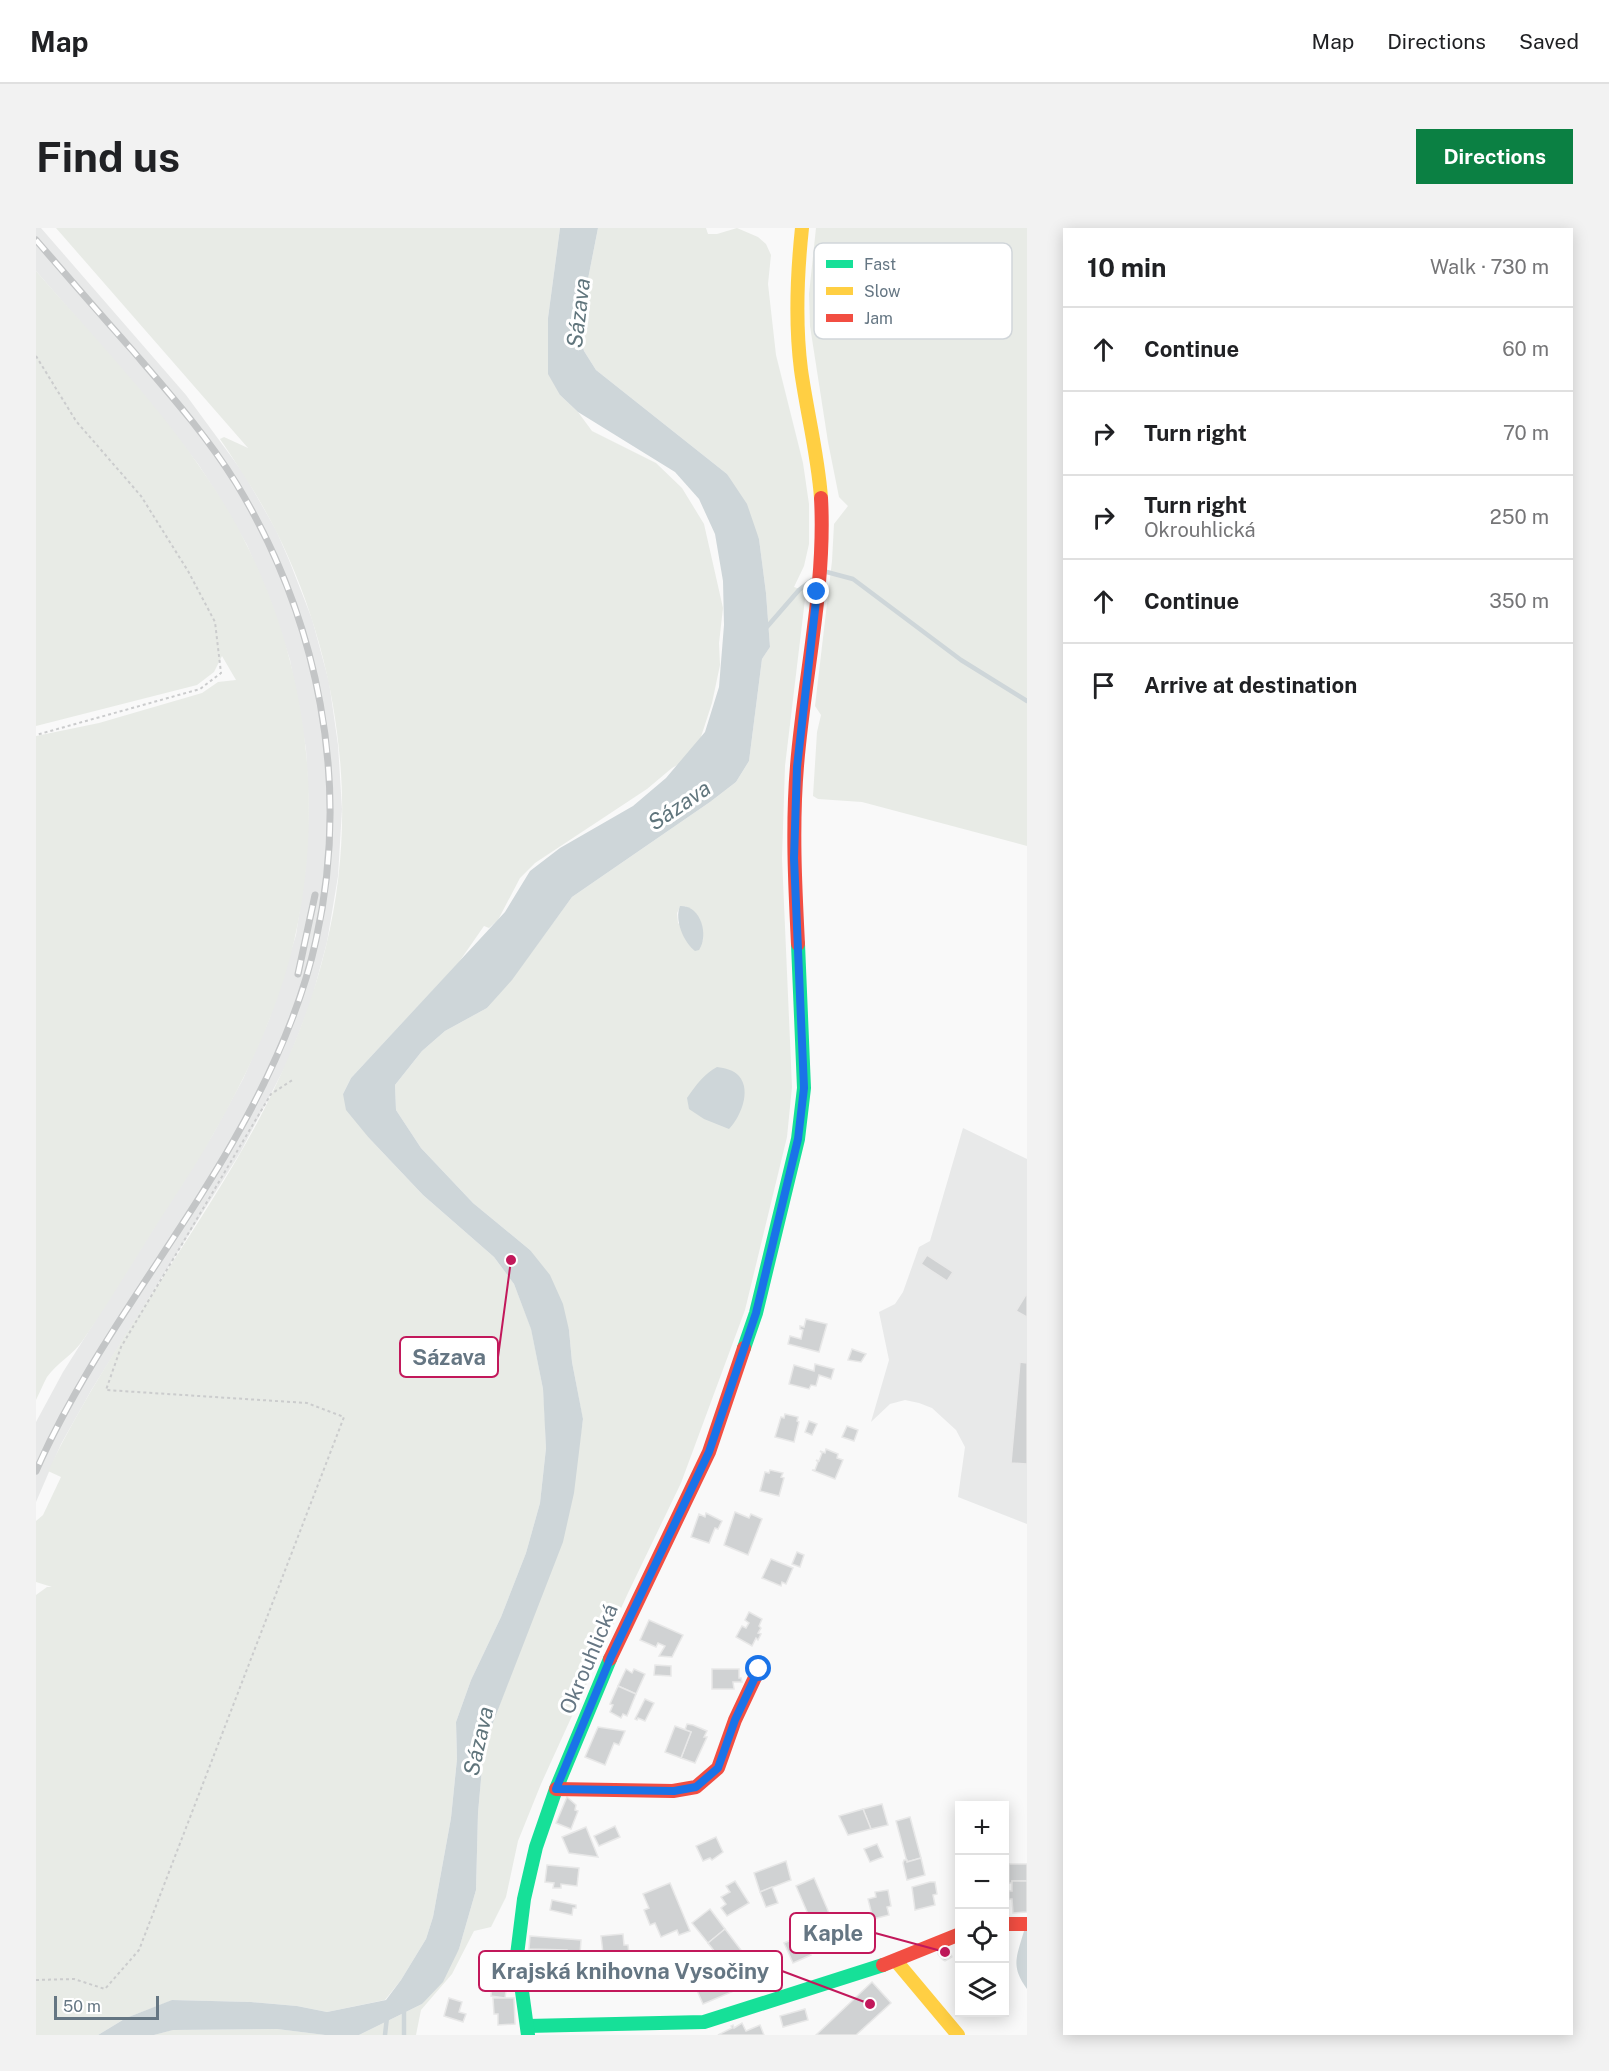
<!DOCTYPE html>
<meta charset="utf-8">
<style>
:root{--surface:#fff;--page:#f2f2f2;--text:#202124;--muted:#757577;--line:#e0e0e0;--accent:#0b8043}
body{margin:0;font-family:"Public Sans",sans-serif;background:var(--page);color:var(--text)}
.controls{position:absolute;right:18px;bottom:18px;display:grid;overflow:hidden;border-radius:0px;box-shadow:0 3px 15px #0003}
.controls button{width:54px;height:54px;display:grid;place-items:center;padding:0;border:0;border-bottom:2px solid var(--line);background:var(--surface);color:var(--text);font:30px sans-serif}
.scale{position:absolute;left:18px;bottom:15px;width:105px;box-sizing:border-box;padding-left:6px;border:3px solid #657683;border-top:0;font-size:16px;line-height:21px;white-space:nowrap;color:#657683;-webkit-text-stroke:4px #fff;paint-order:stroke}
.stop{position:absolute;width:18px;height:18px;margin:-14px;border:4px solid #1a73e8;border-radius:50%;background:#fff}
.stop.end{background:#1a73e8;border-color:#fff;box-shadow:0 2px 6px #0008}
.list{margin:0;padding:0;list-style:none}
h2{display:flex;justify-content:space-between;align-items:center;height:78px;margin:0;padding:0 24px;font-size:26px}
h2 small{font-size:20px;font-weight:400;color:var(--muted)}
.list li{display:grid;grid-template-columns:39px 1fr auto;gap:18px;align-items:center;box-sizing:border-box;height:84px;padding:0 24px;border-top:2px solid var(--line)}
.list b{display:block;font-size:22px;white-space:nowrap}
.list p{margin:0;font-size:20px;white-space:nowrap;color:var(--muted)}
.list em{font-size:20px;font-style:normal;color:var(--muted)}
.icon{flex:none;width:33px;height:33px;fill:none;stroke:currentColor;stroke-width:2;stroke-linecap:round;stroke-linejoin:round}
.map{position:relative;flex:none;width:991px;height:1807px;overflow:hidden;border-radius:0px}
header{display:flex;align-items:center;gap:36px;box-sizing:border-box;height:84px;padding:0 30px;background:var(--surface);border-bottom:2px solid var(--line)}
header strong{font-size:28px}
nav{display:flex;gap:33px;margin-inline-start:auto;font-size:21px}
.intro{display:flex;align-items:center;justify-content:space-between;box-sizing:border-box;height:144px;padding:0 36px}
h1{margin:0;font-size:42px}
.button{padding:15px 27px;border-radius:0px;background:var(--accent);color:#fff;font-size:21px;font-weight:700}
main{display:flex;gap:36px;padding:0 36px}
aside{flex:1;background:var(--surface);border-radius:0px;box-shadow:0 3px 15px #0003}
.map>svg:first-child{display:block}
.built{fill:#e8e9e9}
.green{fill:#e8ebe6;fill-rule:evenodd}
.water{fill:#ced6d9}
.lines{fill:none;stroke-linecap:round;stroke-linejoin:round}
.stream{stroke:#ced6d9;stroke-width:4.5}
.building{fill:#d0d2d3;stroke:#e8e8e8;stroke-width:1.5}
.path{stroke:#cbcccd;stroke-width:2;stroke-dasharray:3 3;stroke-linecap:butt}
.fast{stroke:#16e098;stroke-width:14}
.slow{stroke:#ffcf43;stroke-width:14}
.jam{stroke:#f24e42;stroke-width:14}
.rail-casing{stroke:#c3c5c6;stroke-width:7}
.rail{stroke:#fff;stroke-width:4.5;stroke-dasharray:14;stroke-linecap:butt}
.route{stroke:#1a73e8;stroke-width:8}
.labels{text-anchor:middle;stroke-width:6;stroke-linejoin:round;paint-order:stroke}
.street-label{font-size:21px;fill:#657683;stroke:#fff}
.water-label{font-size:22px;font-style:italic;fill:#60757c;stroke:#fff}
.key{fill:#fff;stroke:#d1d6da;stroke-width:1.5}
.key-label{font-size:16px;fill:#657683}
.leader{fill:none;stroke:#c2185b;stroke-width:2}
.callout-dot{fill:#c2185b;stroke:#fff;stroke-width:2}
.callout{fill:#fff;stroke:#c2185b;stroke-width:2}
.callout-label{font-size:22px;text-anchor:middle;font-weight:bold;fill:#657683}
</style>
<header>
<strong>Map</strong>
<nav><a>Map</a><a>Directions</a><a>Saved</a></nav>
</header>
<div class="intro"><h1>Find us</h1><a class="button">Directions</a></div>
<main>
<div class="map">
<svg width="991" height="1807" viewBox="0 0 991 1807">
<rect width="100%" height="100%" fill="#f9f9f9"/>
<g class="built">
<path d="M0 0H5L150 167 208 246 240 302 253 332 276 391 293 454 302 517 306 581 302 648 291 714 275 774 251 835 204 925 56 1161 25 1216 0 1274V1194L27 1144 176 908 207 851 233 792 260 707 269 645 273 581 270 521 254 432 235 374 211 317 180 264 162 236 106 165 0 43Z"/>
<path d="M927 900 991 931V1296L922 1269 929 1219 920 1202 896 1180 883 1175 869 1172 854 1176 835 1194 853 1132 843 1084 859 1076 867 1064 883 1019 894 1013Z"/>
</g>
<g class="green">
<path d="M20 0H524L512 90 524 167 542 184 556 203 620 235 646 260 668 296 687 380 683 415 684 437 676 475 662 518 652 531 636 540 611 561 499 635 484 650 462 692 453 700 448 698 423 734 315 850 307 866 333 910 387 967 458 1029 478 1056 495 1100 507 1161 509 1192 510 1220 504 1275 490 1325 465 1389 435 1452 420 1494 421 1531 415 1590 397 1689 390 1711 365 1752 349 1772 291 1784 261 1778 215 1774 137 1772 90 1790 62 1807H0V1367L11 1359H16L0 1354V1293L7 1287 25 1249 12 1243C71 1121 156 1015 220 897 250 840 275 781 290 718 324 581 303 429 240 303 224 271 204 241 184 211L188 209 212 220Z"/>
<path d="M562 0H670L672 6H681L701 0 722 9 730 16 735 27 732 56 740 127 767 235 773 276V316L768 338 758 359 770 363 749 538 746 630 756 859 751 909 709 1082 645 1255 592 1365 505 1556 482 1613 470 1669 455 1699 438 1703 416 1746 385 1782 380 1807H323L386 1776 423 1721 440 1662 442 1585 448 1518 507 1362 542 1223 547 1192 536 1134 533 1102 494 1022 437 975 385 920 360 882 359 857 386 823 409 803 451 780 476 751 536 669 674 574 700 554 713 533 726 431 734 419 730 365 723 311 691 246 560 142 548 123 542 102ZM649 678C663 687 668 697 667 713L642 695 641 685 644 679Z"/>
<path d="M780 0H991V618L826 574 782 571 777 568 781 504 785 487 779 478 796 333 798 296 812 278 803 269 792 214 774 98 773 66Z"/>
<path d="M0 43C62 114 129 183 180 263 264 393 293 557 259 709 244 778 213 843 178 905 156 944 130 981 106 1020 87 1050 68 1082 47 1112 38 1126 21 1135 11 1149 7 1156 4 1164 0 1172V508L63 495 166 465 182 454 200 452 186 428 178 444 161 457 0 498Z"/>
<path d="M241 1801 289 1807H118L136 1802Z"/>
</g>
<g class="water">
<path d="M524 0H562L542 102 548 123 560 142 691 246 711 276 723 311 730 365 734 419 726 431 713 533 700 554 674 574 536 669 476 752 451 780 409 803 386 823 359 857 360 882 385 920 437 975 494 1022 514 1047 527 1076 533 1102 536 1134 547 1191 538 1265 527 1314 448 1518 442 1585 440 1662 423 1721 407 1754 386 1776 323 1807H289L241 1801 137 1802 118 1807H62L90 1790 136 1772 215 1774 261 1778 291 1784 350 1772 365 1752 390 1711 397 1689 415 1590 421 1531 420 1494 435 1452 465 1389 490 1325 504 1275 510 1220 507 1161 495 1101 478 1056 458 1029 387 967 333 910 310 882 307 866 315 850 469 684 494 643 524 620 597 578 630 550 669 504 683 459 688 397 687 353 679 306 663 271 639 244 542 184 524 167 512 146V90Z"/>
<path d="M644 678C665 677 673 707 663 722L659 723C648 715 638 692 644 678Z"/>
<path d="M681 839C689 840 698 842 703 848 716 863 704 890 693 901L668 891 653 881 651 870C660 857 668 846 681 839Z"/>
<path d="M988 1703H991V1761C974 1738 981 1728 988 1703Z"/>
</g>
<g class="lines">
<g class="stream">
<path d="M787 343 817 351 925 432 991 473"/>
<path d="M730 400 763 362 776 352"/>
<path d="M368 1780V1807"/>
<path d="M349 1807 351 1789"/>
</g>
</g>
<g class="building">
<path d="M891 1027 917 1044 911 1053 885 1036Z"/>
<path d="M991 1065V1089L980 1083Z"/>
<path d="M770 1091 791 1096 783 1124 752 1116 754 1108 765 1111 767 1102 764 1101V1098L768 1099Z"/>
<path d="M816 1121 830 1126 825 1134 812 1132Z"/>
<path d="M984 1134 991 1135V1236L975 1235Z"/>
<path d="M779 1136 798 1141 795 1151 783 1147 780 1158 775 1157 773 1161 753 1156 758 1137 778 1143Z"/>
<path d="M749 1186 762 1189 761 1193 763 1194 758 1214 739 1209 745 1189 748 1190Z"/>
<path d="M773 1193 781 1196 776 1207 769 1204Z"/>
<path d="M811 1198 822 1202 818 1213 806 1209Z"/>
<path d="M790 1221 802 1226 801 1230 807 1232 799 1251 776 1242H779L782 1234 780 1232 783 1233 786 1225 784 1223 789 1225Z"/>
<path d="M734 1242 747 1245 745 1249 748 1250 743 1268 724 1263 729 1244 733 1245Z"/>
<path d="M699 1284 713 1290 715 1286 726 1291 712 1327 688 1317Z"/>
<path d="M670 1285 686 1293 682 1301 679 1300 673 1315 655 1309 663 1286 669 1289Z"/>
<path d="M761 1324 768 1327 764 1339 756 1336Z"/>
<path d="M735 1331 757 1340 750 1356 746 1354 745 1358 726 1350Z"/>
<path d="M713 1384 726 1391 723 1398 725 1400 722 1405 725 1406 722 1412 720 1410 716 1418 700 1409 706 1398 710 1400 713 1395 709 1392Z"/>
<path d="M613 1392 647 1407 636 1429 623 1428 629 1418 622 1415 620 1419 604 1412Z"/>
<path d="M619 1437 635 1438V1448L618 1447Z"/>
<path d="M590 1441 596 1445 598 1441 609 1446 600 1466 582 1458Z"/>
<path d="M676 1441H703V1450H705L706 1454H697L698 1461H676Z"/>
<path d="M582 1458 600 1466 591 1488 587 1486 585 1490 574 1484 577 1477 574 1476Z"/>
<path d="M609 1471 618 1475 609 1493 602 1490 601 1492 599 1491Z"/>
<path d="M651 1496 657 1497 671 1503 668 1509H671L659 1535 645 1530 655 1504 649 1502Z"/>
<path d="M639 1498 655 1504 645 1530 629 1524Z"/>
<path d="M562 1499 589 1503 583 1517 578 1515 569 1537 549 1529Z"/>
<path d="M531 1569 540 1577 539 1582 542 1583 535 1601 520 1595Z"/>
<path d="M846 1576 852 1597 835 1601 827 1581Z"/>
<path d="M827 1581 835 1601 812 1607 803 1588Z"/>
<path d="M874 1589 885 1630 871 1634 860 1593Z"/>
<path d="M579 1598 584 1609 563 1618 558 1608Z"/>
<path d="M550 1599 562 1629 533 1625 526 1609Z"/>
<path d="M680 1609 687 1624 676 1632 674 1630 667 1633 660 1618Z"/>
<path d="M841 1616 847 1629 834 1634 828 1621Z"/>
<path d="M885 1630 889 1647 871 1652 867 1635 868 1632H871V1634Z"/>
<path d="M750 1633 755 1652 724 1664 718 1645Z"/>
<path d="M973 1636H991V1653H976V1655H973Z"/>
<path d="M511 1637 543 1640 541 1658 525 1656V1660H517L518 1655 509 1654Z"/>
<path d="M778 1650 793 1685 775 1693 760 1658Z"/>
<path d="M699 1653 713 1675 691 1688 685 1680 690 1676 685 1669 694 1664 690 1658Z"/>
<path d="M976 1653H991V1684L977 1685 976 1671H973V1663H976Z"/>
<path d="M894 1654H899L901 1666 897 1667 899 1677 879 1682 876 1659Z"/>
<path d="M634 1655 654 1703 643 1707 641 1702 625 1709 619 1695 614 1697 608 1682 613 1680 607 1666Z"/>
<path d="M736 1659 742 1675 730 1679 724 1664Z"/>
<path d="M852 1662 855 1678 851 1679 853 1687 837 1691 832 1671 840 1669 839 1664Z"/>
<path d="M516 1672 540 1677V1680H537L536 1687 514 1682Z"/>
<path d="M674 1681 689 1701 672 1715 656 1695Z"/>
<path d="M793 1685 803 1709 785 1716 775 1693Z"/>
<path d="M689 1701 717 1738 699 1750 672 1715Z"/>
<path d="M587 1706 588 1717H592L593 1726 589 1727 590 1731 568 1734 565 1708Z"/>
<path d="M766 1707 775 1727 757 1735 748 1715Z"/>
<path d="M494 1708 545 1712 543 1740 529 1739 531 1722 493 1721Z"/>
<path d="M912 1719 916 1729 909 1733 907 1732 902 1726 903 1723Z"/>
<path d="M458 1738 472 1740 471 1756H475L474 1763H470L469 1770 455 1768Z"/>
<path d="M678 1750 691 1752 698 1763 667 1776 659 1758Z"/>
<path d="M836 1754 855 1775 820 1807H780Z"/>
<path d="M413 1770 426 1774 423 1784 430 1786 427 1794 408 1788Z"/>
<path d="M457 1770H478L479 1796 462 1797V1786H458Z"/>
<path d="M769 1781 772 1792 747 1799 744 1788Z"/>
<path d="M706 1795 710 1803 724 1797 728 1807H682L696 1800 695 1798 697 1797 698 1800Z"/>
</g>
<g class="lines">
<g class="path">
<path d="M0 128 40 193 105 268 152 343 179 394 185 445 164 461 0 507"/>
<path d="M0 1752 38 1751 69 1761 103 1722 308 1189 271 1175 70 1162 85 1119 235 866 258 851"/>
</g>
<g class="fast">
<path d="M708 1120 720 1085 762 911 768 860 762 716"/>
<path d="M491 1798 668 1794 847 1737"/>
<path d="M492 1807 481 1727 488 1671 500 1619 520 1561 574 1431"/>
</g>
<g class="slow">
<path d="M766 0C761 47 759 95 765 142 771 185 782 227 785 270"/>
<path d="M860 1733 922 1807"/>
</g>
<g class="jam">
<path d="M762 716C759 657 756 597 761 538 768 449 790 359 785 270"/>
<path d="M574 1431 673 1224 708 1120"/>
<path d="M520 1561 637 1563 660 1559 682 1540 699 1492 723 1441"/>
<path d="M969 1696H991"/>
<path d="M847 1737 924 1706"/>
</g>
<defs>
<g id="rail">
<path d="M0 12C32 49 64 86 97 123 133 165 171 208 200 255 283 392 315 555 280 712 266 776 239 837 208 894 144 1012 54 1120 0 1243"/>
<path d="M262 746 279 667"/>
</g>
</defs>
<use href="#rail" class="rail-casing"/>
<use href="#rail" class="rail"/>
</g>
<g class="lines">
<path class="route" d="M723 1441 699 1492 682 1540 660 1559 638 1563 520 1561 575 1429 673 1224 720 1085 762 911 768 860 758 630 761 539 781 364"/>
</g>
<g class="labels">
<g class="street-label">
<text transform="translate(553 1431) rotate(-67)" y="7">Okrouhlická</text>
</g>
<g class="water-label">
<text transform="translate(542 85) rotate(-83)" y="8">Sázava</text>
<text transform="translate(643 577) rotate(-34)" y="8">Sázava</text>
<text transform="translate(442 1513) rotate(-77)" y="8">Sázava</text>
</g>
</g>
<rect x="778" y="15" width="198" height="96" rx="9" class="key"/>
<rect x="790" y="32" width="27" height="8" fill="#16e098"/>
<rect x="790" y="59" width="27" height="8" fill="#ffcf43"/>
<rect x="790" y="86" width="27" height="8" fill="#f24e42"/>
<g class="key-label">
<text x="828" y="42">Fast</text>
<text x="828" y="69">Slow</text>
<text x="828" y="96">Jam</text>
</g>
<path class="leader" d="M475 1032L462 1129M909 1724L839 1705M834 1776L746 1743"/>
<g class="callout-dot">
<circle cx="475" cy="1032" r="6"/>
<circle cx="909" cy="1724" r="6"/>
<circle cx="834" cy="1776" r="6"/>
</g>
<g class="callout">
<rect x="364" y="1109" width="98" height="40" rx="6"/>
<rect x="754" y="1685" width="85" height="40" rx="6"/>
<rect x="443" y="1723" width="303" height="40" rx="6"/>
</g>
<g class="callout-label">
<text x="413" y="1137">Sázava</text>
<text x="797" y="1713">Kaple</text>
<text x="594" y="1751">Krajská knihovna Vysočiny</text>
</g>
</svg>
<div class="controls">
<button>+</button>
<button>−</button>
<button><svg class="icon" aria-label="locate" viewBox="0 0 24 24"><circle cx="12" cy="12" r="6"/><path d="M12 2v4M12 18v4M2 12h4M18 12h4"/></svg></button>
<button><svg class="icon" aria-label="layers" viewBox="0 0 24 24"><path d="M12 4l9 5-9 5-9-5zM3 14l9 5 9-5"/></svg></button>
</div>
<div class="scale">50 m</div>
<div class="stop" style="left:723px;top:1441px"></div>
<div class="stop end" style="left:781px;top:364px"></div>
</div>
<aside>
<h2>10 min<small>Walk · 730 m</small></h2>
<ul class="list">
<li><svg class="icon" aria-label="ahead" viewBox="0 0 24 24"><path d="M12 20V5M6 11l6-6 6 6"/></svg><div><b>Continue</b></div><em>60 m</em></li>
<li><svg class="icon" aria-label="right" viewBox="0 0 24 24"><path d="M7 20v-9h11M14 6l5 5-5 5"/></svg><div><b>Turn right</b></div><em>70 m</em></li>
<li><svg class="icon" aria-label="right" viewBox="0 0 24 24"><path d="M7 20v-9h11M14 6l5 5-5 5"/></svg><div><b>Turn right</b><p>Okrouhlická</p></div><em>250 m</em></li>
<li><svg class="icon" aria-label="ahead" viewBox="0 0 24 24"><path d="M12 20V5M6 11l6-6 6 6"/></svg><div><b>Continue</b></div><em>350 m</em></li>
<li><svg class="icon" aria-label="arrive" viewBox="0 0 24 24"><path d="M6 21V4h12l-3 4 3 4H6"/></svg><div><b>Arrive at destination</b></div></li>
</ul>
</aside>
</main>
